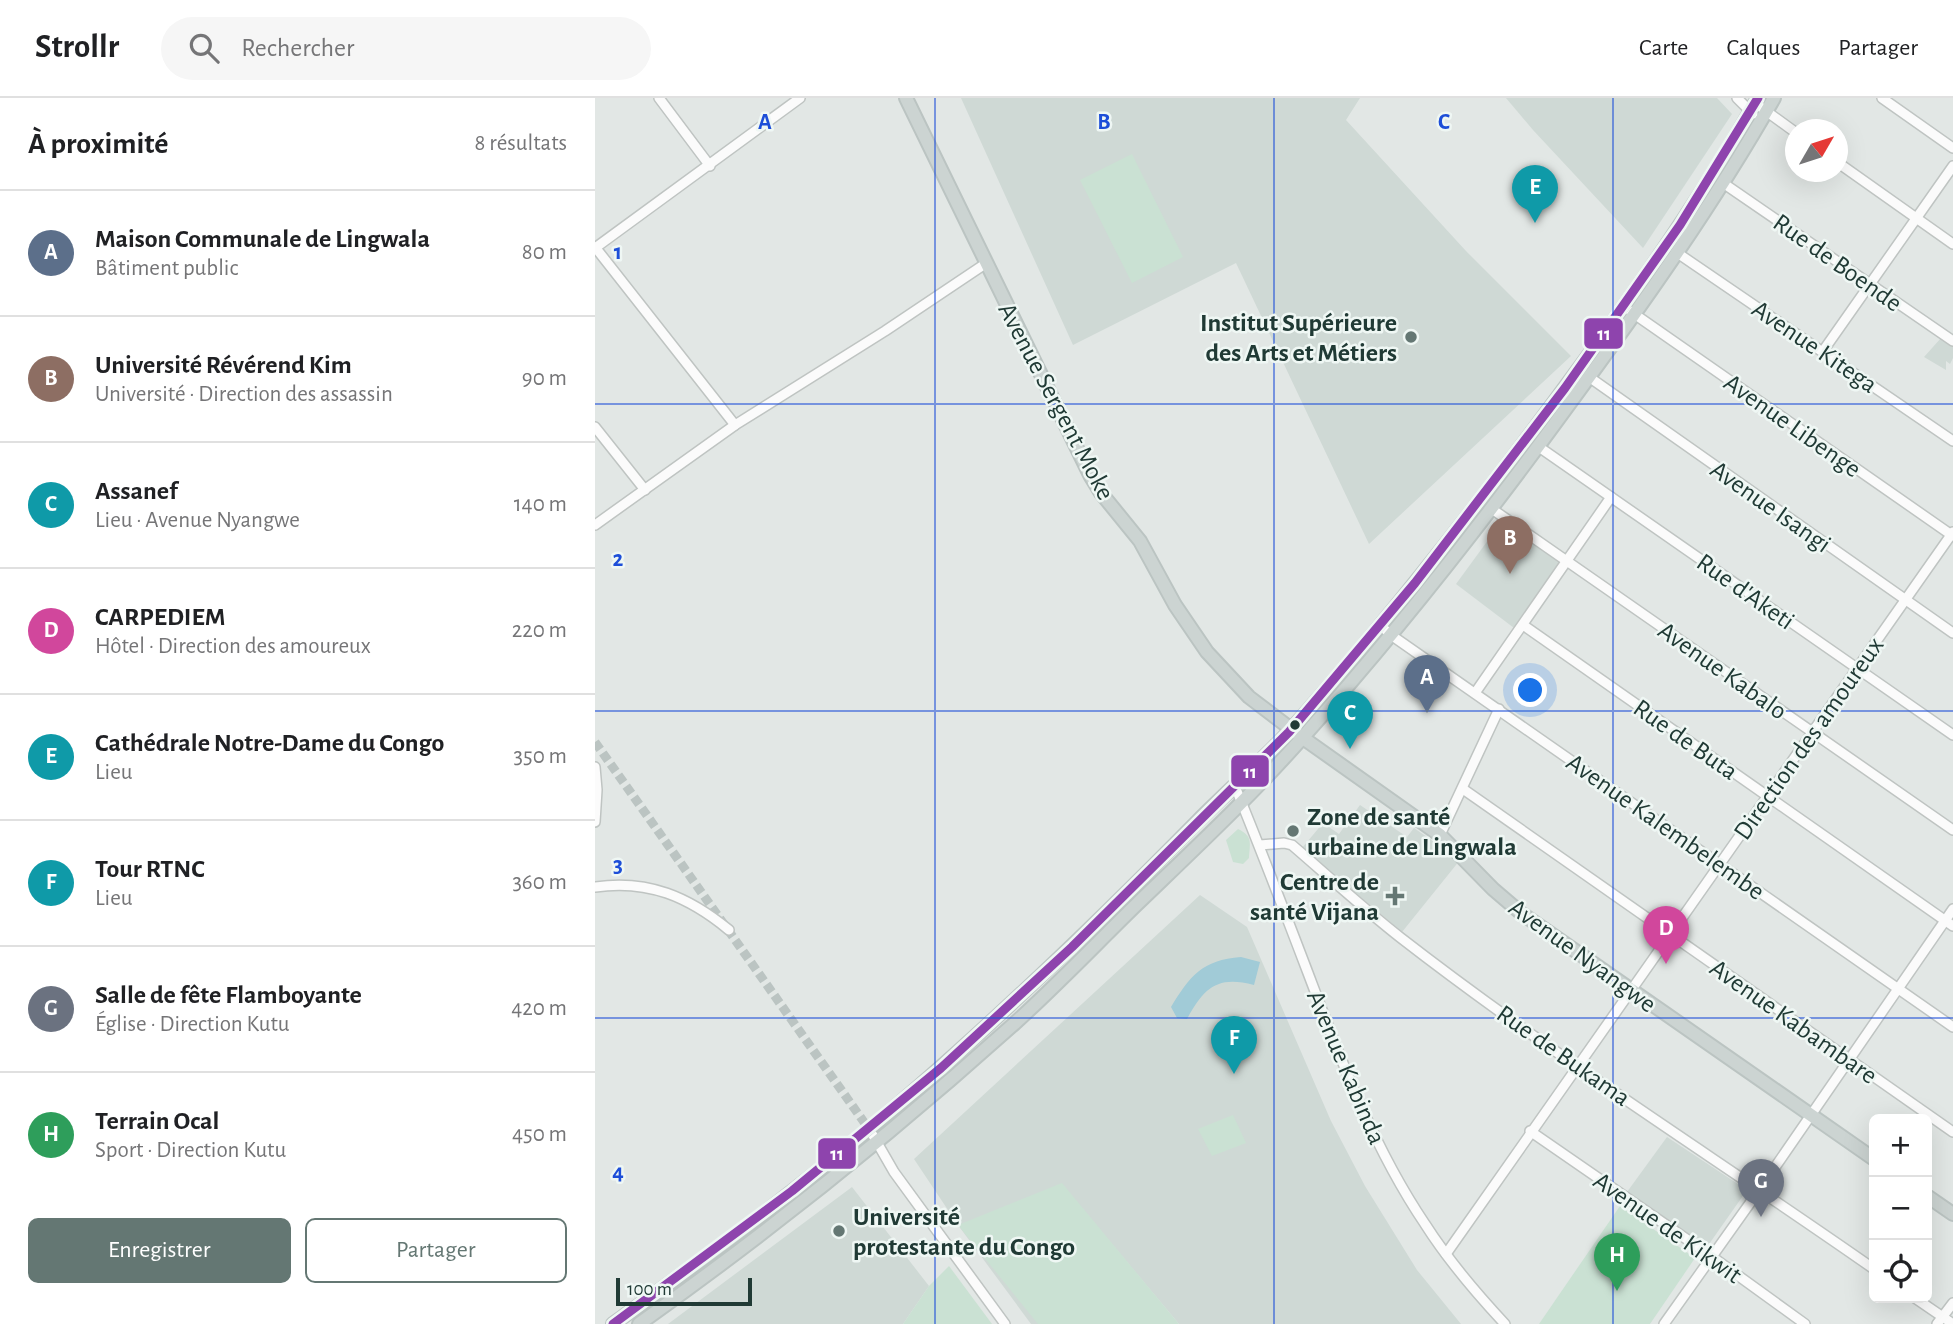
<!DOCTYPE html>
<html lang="fr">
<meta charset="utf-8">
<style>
:root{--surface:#fff;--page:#f6f6f6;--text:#202124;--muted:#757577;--line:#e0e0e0;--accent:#647773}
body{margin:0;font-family:"Alegreya Sans",sans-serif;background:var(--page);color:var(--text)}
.controls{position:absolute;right:21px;bottom:21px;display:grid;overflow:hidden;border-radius:10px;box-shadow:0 7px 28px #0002}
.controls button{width:63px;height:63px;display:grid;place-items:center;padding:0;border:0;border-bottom:2px solid var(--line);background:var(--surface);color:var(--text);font:35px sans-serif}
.compass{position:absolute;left:1190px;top:21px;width:63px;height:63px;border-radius:50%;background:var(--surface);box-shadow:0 7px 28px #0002;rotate:51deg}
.scale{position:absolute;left:21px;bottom:18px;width:136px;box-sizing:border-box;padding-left:7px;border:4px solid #203a35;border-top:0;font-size:19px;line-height:24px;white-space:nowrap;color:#203a35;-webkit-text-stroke:5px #eff7f4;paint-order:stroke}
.you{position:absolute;left:936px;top:593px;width:24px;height:24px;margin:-18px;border:5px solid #fff;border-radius:50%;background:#1a73e8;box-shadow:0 0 0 10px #1a73e833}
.badge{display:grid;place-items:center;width:46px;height:46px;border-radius:50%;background:var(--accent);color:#fff;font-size:23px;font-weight:700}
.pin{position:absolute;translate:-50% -58px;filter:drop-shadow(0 2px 4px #0008)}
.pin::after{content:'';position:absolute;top:37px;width:24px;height:21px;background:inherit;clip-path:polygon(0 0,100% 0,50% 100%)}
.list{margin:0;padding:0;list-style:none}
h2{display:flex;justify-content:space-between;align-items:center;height:91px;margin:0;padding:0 28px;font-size:30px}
h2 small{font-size:23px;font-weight:400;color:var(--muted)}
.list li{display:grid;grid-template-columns:46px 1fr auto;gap:21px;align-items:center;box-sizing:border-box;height:126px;padding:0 28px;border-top:2px solid var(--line)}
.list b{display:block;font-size:26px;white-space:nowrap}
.list p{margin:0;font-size:23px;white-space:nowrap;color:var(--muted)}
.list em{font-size:23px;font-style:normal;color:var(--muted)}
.actions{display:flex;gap:14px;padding:21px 28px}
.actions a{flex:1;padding:16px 0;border:2px solid var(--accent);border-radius:10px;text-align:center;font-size:24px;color:var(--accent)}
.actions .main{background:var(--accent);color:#fff}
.icon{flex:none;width:38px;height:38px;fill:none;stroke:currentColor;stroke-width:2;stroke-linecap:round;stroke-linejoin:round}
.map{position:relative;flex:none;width:1358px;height:1226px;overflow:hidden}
header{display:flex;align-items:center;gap:42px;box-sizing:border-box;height:98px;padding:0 35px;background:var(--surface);border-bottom:2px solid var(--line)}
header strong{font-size:33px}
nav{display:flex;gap:38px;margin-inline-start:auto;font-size:24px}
.search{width:490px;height:63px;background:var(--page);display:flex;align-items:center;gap:18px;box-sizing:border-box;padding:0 24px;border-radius:38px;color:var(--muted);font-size:26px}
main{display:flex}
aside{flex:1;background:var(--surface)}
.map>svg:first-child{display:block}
.built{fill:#cfd9d5}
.green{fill:#cae1d3}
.water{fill:#a1cbd7}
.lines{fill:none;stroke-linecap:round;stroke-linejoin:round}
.minor-tunnel{stroke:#bbc4c2;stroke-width:9;stroke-dasharray:9 4.5;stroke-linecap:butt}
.minor-casing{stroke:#bfc4c2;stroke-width:12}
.major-casing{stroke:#bbc4c2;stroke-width:16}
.minor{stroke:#fbfbfb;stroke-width:9}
.major{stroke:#ccd4d2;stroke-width:12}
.bus-1-casing{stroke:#eff7f4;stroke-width:14}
.bus-1{stroke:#8e44ad;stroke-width:9}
.grid{fill:none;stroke:#1d4ed8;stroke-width:2;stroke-opacity:0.55}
.poi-dot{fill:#647773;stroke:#eff7f4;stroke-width:2.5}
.bus-dot{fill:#203a35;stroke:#eff7f4;stroke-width:2.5}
.labels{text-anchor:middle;stroke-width:5;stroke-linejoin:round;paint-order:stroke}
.street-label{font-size:26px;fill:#203a35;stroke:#eff7f4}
.poi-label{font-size:26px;font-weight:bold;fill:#203a35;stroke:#eff7f4;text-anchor:end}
.grid-label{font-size:23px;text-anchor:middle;font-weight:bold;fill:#1d4ed8;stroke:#eff7f4;stroke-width:5;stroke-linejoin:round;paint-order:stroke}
.line-badge{stroke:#eff7f4;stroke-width:2.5}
.badge-label{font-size:19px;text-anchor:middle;font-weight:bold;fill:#fff}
</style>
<header>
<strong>Strollr</strong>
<div class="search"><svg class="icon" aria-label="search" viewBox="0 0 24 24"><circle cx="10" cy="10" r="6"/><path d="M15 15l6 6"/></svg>Rechercher</div>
<nav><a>Carte</a><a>Calques</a><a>Partager</a></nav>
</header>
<main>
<aside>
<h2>À proximité<small>8 résultats</small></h2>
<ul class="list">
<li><span class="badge" style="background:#5c6f8a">A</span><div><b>Maison Communale de Lingwala</b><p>Bâtiment public</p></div><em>80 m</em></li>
<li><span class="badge" style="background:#8d6e63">B</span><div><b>Université Révérend Kim</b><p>Université · Direction des assassin</p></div><em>90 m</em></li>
<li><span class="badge" style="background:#0f9aa8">C</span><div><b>Assanef</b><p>Lieu · Avenue Nyangwe</p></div><em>140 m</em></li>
<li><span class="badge" style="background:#d1479c">D</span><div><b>CARPEDIEM</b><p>Hôtel · Direction des amoureux</p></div><em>220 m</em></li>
<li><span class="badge" style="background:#0f9aa8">E</span><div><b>Cathédrale Notre-Dame du Congo</b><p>Lieu</p></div><em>350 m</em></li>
<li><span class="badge" style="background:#0f9aa8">F</span><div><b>Tour RTNC</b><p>Lieu</p></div><em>360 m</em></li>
<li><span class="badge" style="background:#6b7280">G</span><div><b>Salle de fête Flamboyante</b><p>Église · Direction Kutu</p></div><em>420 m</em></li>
<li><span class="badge" style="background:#2e9e5b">H</span><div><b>Terrain Ocal</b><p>Sport · Direction Kutu</p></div><em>450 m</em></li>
</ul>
<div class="actions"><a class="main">Enregistrer</a><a>Partager</a></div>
</aside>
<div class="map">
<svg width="1358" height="1226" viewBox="0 0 1358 1226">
<rect width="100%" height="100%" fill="#e2e7e5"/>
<g class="built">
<path d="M366 0H765L751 22 871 153 976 258 774 446 641 165 478 247Z"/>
<path d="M911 0H1122L1137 16 1048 150 938 32Z"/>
<path d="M1346 240 1358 247V260L1355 266 1351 263V272L1329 259Z"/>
<path d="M907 423 969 466 923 533 861 486Z"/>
<path d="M765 707 812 739 819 730 865 762 807 834 707 750 728 725 744 736Z"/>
<path d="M605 797 652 829 736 1023 770 1088 822 1172 866 1226H584L485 1108 576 1226H436L363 1127 319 1061Z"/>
<path d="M1072 1039 1152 1092 1112 1149 1032 1094Z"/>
<path d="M257 1089 334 1188 308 1226H73Z"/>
</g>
<g class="green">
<path d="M537 56 588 159 537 185 485 82Z"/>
<path d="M643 731C658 738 655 745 654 760L648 766 638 764 631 742Z"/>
<path d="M638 1017 651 1045 617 1058 603 1031Z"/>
<path d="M467 1085 584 1226H443L363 1127Z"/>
<path d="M1025 1108 1100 1160 1055 1226H944Z"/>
<path d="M354 1168 397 1226H308L334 1188Z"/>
</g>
<path class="water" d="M646 859 665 864 659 887C622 877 609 890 592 921L582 920 576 909C595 878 607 862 646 859Z"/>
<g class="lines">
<path class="minor-tunnel" d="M0 644 276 1034"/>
<defs>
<g id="minor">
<path d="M64 0 115 68"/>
<path d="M1142 0 1158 16"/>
<path d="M1287 0 1358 50"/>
<path d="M1160 5 1200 34"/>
<path d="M1242 64 1358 146"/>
<path d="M1128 85 1358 243"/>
<path d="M0 149 140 327"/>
<path d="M0 150 205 0"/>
<path d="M1081 154 1358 343"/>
<path d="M1035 213 1358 438"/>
<path d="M1228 253 1358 68"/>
<path d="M994 279 1358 535"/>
<path d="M0 329 50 392"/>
<path d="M944 349 1358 637"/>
<path d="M897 411 1358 732"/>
<path d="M0 427 140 327 290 233 390 166"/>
<path d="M785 527 796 537 1358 929"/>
<path d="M928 527 1358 828"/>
<path d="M880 595 1016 399"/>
<path d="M0 669 2 692 0 724"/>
<path d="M639 686C665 749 689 812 713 875 746 962 778 1049 830 1126 853 1162 881 1195 910 1226"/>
<path d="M868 691 1358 1034"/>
<path d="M845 737 904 611"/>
<path d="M665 747 689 745 697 747C733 778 769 811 806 840 958 958 1122 1061 1279 1171"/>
<path d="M0 789C53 781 94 799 134 832"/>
<path d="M935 1033 1116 1158 1210 1226"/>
<path d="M276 1034 299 1074 410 1226"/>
<path d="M851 1156 1358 434"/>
<path d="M1320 1200 1358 1226"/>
<path d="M1069 1226 1165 1091 1358 811"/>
<path d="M1342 1226 1358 1205"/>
</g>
<g id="major">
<path d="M311 0 495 377 506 395 545 443 580 507 612 554 654 599 708 640 845 737 898 791 926 815 1279 1061"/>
<path d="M1332 1098 1358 1116"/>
<path d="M18 1226C99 1168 179 1110 255 1047 378 946 492 836 603 723 633 693 665 665 694 634 781 537 862 434 940 330 1019 224 1098 116 1163 0"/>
<path d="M44 1226C175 1133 301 1032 420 925 462 887 501 846 541 807 598 752 656 698 708 639 802 534 889 423 972 309 1045 210 1118 107 1179 0"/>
</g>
</defs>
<use href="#minor" class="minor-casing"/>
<use href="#major" class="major-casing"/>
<use href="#minor" class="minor"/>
<use href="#major" class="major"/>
<defs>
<path id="bus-1" d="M18 1226 197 1093 346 970 477 849 694 634 820 485 970 290 1085 127 1163 0"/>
</defs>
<use href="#bus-1" class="bus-1-casing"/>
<use href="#bus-1" class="bus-1"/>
</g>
<path class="grid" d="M340 0V1226M679 0V1226M1018 0V1226M0 306H1358M0 613H1358M0 920H1358"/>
<g class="poi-dot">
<circle cx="816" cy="239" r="7"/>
<circle cx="698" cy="733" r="7"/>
<path d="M796.5 787.5h7v7h7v7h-7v7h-7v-7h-7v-7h7z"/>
<circle cx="244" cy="1133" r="7"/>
</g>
<circle class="bus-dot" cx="700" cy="627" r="6"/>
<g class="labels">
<g class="street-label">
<text transform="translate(1243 164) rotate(35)" y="9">Rue de Boende</text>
<text transform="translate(1220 248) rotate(34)" y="9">Avenue Kitega</text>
<text transform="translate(462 303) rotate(62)" y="9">Avenue Sergent Moke</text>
<text transform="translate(1198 327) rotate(35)" y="9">Avenue Libenge</text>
<text transform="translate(1176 408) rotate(35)" y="9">Avenue Isangi</text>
<text transform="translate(1151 493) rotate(35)" y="9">Rue d'Aketi</text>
<text transform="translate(1128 572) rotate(35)" y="9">Avenue Kabalo</text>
<text transform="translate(1213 640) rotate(-55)" y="9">Direction des amoureux</text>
<text transform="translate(1091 641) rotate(35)" y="9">Rue de Buta</text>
<text transform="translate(1071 728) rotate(35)" y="9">Avenue Kalembelembe</text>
<text transform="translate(988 857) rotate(36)" y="9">Avenue Nyangwe</text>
<text transform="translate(1199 923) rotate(35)" y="9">Avenue Kabambare</text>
<text transform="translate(969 957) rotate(35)" y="9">Rue de Bukama</text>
<text transform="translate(752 969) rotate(67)" y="9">Avenue Kabinda</text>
<text transform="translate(1073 1129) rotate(35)" y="9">Avenue de Kikwit</text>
</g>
<g class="poi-label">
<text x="802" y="233">Institut Supérieure<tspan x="802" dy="30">des Arts et Métiers</tspan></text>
<text x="712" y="727" text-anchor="start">Zone de santé<tspan x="712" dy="30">urbaine de Lingwala</tspan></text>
<text x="784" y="792">Centre de<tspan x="784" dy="30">santé Vijana</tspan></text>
<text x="258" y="1127" text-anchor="start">Université<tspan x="258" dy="30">protestante du Congo</tspan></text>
</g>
</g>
<g class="grid-label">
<text x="170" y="31">A</text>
<text x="509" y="31">B</text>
<text x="849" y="31">C</text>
<text x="23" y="161">1</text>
<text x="23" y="468">2</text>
<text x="23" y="774">3</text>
<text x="23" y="1081">4</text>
</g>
<g class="line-badge">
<rect x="988" y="219" width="41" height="33" rx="7" fill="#8e44ad"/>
<rect x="635" y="656" width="40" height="34" rx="7" fill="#8e44ad"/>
<rect x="222" y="1039" width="40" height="33" rx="7" fill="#8e44ad"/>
</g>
<g class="badge-label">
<text x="1009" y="242">11</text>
<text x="655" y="680">11</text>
<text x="242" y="1062">11</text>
</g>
</svg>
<div class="controls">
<button>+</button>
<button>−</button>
<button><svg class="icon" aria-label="locate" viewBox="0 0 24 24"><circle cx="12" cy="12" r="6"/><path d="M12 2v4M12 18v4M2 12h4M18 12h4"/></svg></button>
</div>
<svg class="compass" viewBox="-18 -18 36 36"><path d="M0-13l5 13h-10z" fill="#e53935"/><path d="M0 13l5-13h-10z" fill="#757577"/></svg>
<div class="scale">100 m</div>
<div class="you"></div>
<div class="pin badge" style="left:832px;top:615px;background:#5c6f8a">A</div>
<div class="pin badge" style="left:915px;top:476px;background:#8d6e63">B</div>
<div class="pin badge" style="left:755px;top:651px;background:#0f9aa8">C</div>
<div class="pin badge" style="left:1071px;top:866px;background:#d1479c">D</div>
<div class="pin badge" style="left:940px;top:125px;background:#0f9aa8">E</div>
<div class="pin badge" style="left:639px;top:976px;background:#0f9aa8">F</div>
<div class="pin badge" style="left:1166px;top:1119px;background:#6b7280">G</div>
<div class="pin badge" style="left:1022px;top:1193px;background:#2e9e5b">H</div>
</div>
</main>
